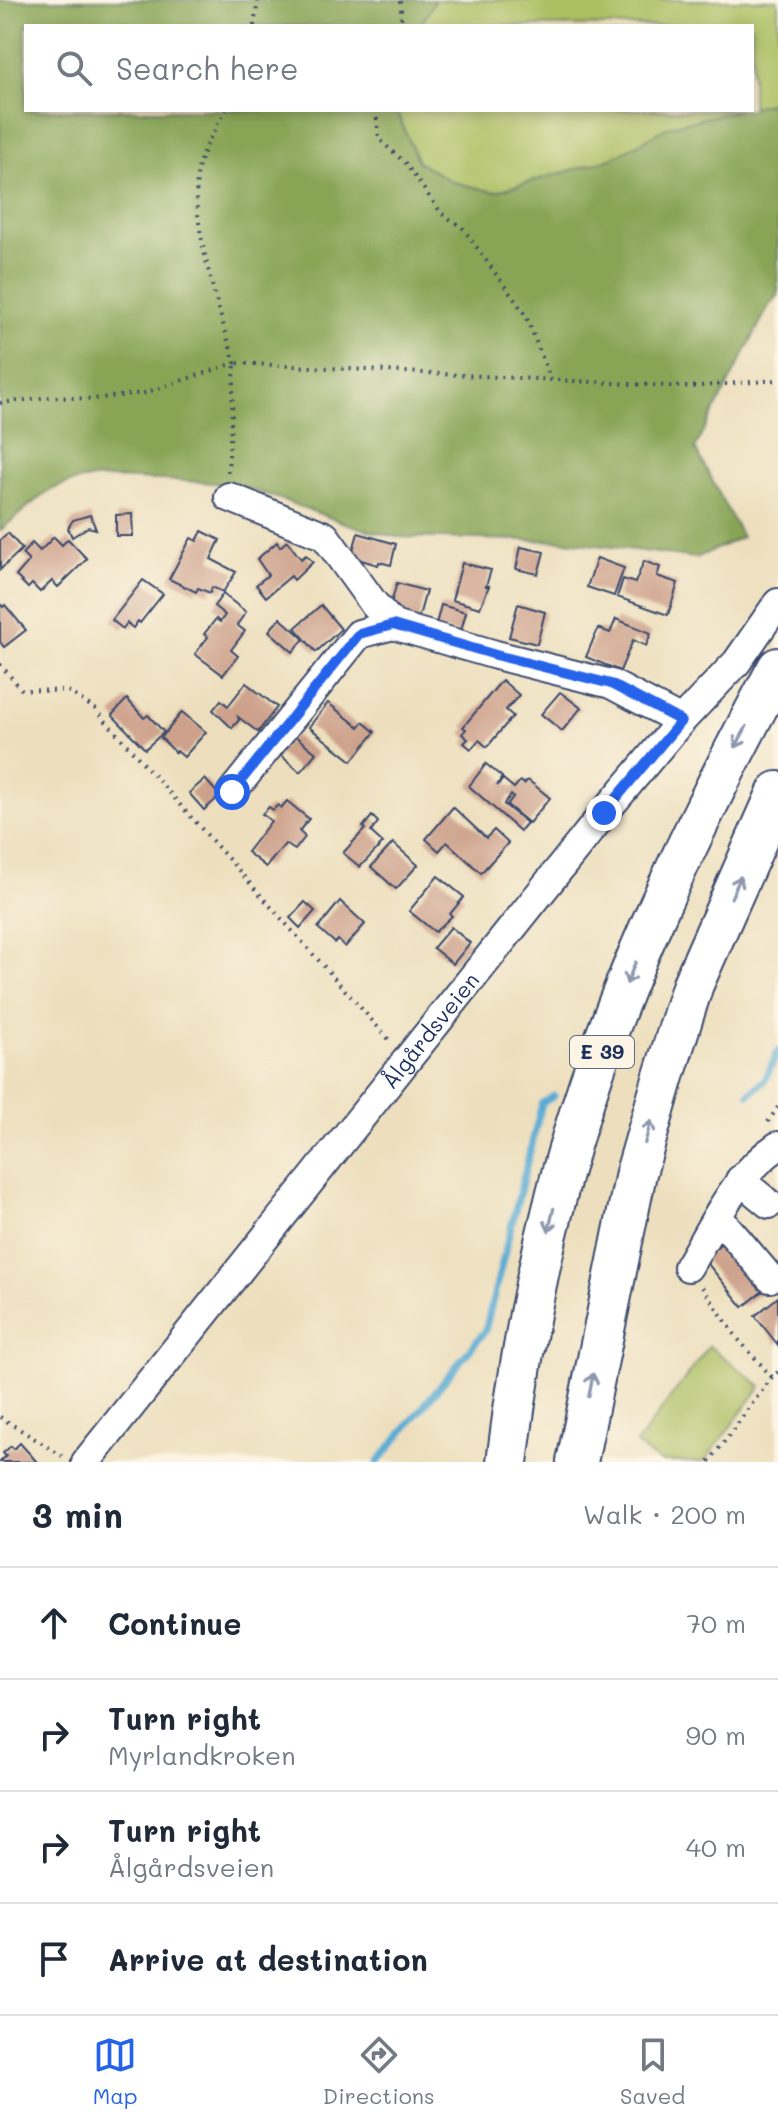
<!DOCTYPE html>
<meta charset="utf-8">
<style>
:root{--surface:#fff;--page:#f2f2f3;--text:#1f2937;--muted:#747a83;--line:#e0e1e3;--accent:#2563eb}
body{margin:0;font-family:Mali,sans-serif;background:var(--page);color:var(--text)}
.stop{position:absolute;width:24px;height:24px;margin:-18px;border:6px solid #2563eb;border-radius:50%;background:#fff}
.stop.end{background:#2563eb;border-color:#fff;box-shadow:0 2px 8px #0008}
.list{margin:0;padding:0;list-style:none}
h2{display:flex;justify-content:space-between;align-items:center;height:104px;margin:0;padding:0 32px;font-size:34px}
h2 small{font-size:26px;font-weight:400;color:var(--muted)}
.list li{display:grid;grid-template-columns:52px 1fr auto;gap:24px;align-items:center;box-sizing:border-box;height:112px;padding:0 32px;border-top:2px solid var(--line)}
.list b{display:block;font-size:30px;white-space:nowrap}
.list p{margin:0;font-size:26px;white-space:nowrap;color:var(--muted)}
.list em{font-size:26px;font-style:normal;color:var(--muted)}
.icon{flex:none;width:44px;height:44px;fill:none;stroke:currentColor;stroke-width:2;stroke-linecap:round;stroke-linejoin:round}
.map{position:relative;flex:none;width:778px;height:1462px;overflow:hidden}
.search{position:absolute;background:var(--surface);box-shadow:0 4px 12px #0003;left:24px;right:24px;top:24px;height:88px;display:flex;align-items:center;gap:20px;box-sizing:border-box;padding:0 28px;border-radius:0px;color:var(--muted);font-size:30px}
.sheet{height:552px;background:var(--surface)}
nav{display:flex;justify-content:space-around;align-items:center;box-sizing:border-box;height:112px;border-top:2px solid var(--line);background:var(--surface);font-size:22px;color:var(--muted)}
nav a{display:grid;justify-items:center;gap:4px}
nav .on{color:var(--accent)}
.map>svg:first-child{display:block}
.green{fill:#abbe61;stroke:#637660;stroke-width:2}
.forest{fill:#88a557;stroke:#526a5a;stroke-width:2}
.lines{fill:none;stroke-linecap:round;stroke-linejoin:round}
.stream{stroke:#59abd4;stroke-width:7}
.building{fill:#cda18b}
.minor-casing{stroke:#3a496c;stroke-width:32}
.highway-casing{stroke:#3a496c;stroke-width:44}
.path{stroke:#3a496c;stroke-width:4;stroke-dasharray:2 6;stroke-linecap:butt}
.minor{stroke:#fff;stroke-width:28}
.highway{stroke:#fff;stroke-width:40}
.oneway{stroke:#8d97ae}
.route{stroke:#2563eb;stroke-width:10}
.labels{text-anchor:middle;stroke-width:8;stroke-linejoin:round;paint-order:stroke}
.shield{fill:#fcf5e5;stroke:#5e6a86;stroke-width:2}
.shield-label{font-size:20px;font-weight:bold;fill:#1b2f5e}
.street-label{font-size:22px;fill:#1b2f5e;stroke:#fcf5e5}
</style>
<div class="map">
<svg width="778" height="1462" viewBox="0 0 778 1462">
<rect width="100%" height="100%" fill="#fcf5e5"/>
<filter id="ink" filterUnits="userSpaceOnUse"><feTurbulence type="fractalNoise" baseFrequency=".0125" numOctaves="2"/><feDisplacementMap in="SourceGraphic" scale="16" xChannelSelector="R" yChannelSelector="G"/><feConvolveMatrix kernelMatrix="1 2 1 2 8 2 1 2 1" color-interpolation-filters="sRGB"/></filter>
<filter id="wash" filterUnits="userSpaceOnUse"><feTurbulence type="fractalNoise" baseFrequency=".006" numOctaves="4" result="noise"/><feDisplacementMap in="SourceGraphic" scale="32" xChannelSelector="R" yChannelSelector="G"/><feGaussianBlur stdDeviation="1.8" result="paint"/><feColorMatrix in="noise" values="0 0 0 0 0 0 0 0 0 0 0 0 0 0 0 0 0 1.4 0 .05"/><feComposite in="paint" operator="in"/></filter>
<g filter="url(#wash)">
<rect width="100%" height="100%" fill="#eddfbd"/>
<g class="green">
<path d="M435 0H778V101L752 107V26H420Z"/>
<path d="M396 110H740L670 126 611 159 494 192 453 182 418 162Z"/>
<path d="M709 1346 761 1386 704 1462H660L636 1444Z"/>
</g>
<path class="forest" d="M0 0H435L420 26H26V110H396L418 162 453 182 494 192 611 159 670 126 740 110H752V107L778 101V164L772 184 778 185V296L770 304 695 448 742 537 696 558 566 541 397 537C346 528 301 504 252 490 215 480 175 481 137 479 107 478 80 476 53 489 34 499 17 517 0 531Z"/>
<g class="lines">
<g class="stream">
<path d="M749 1094 765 1080 778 1051"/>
<path d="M378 1462 485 1331 542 1103 554 1096"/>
</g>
</g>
<g id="blocks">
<g class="building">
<path d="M132 514 133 536H116V515Z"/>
<path d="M90 515 96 529 88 527 72 537 68 528 73 520Z"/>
<path d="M202 531 220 540 211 559 236 572 223 592 212 587 210 593 198 588 196 592 169 579 191 538 197 541Z"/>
<path d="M8 533 22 549 0 570V540Z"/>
<path d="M358 533 396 544 391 565 379 562 378 565 351 557Z"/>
<path d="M54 537 62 545 68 539 87 559 58 587 52 581 40 592 32 584 28 588 16 576 29 561 22 554 32 543 40 551Z"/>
<path d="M287 541 301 559 306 555 313 562 294 580 291 576 266 597 256 585 268 575 257 559 277 542 280 547Z"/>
<path d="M521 547 544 552 538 574 516 569Z"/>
<path d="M597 558 624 568 614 596 587 587Z"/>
<path d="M644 561 660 567 657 576 678 583 668 615 617 597 623 579 635 583Z"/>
<path d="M462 563 491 570 486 586H489L480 608 452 600Z"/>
<path d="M143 580 163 594 140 623 138 621 133 628 127 623 123 629 112 620Z"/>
<path d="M397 583 426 591 417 624 387 616Z"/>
<path d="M223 594 246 612 237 625 245 631 231 650 238 656 223 675 195 654 208 637 204 634 216 619 220 622 225 615 214 606Z"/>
<path d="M0 604 3 607 5 605 26 630 4 647 0 642Z"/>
<path d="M518 604 545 612 537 644 509 637Z"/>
<path d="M321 605 341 629 316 652 295 628Z"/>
<path d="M441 605 466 612 460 634 435 628Z"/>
<path d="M280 618 304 639 293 652 269 631Z"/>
<path d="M616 619 651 633 646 646 633 640 620 671 586 657 598 628 610 633Z"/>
<path d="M502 680 519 695 506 710 513 716 487 747 479 740 471 749 464 743 468 739 462 734 466 729 463 727Z"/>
<path d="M246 683 277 707 258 732 238 717 239 720 232 728 213 710 221 700 228 706Z"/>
<path d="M560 692 581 708 562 731 541 714Z"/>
<path d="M127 699 144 718 148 715 164 732 145 749 112 715Z"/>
<path d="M328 703 359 727 363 722 375 732 352 761 309 727Z"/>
<path d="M182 712 206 732 184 757 177 751 176 753 161 738Z"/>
<path d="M294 735 316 753 300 772 278 753Z"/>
<path d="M486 764 502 777 497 786 503 779 514 788 520 781 524 784 528 780 550 798 529 823 507 805 513 797 511 795 504 804 527 823 520 831 469 786Z"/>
<path d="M205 779 220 796 204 810 189 793Z"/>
<path d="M287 801 309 819 299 831 305 837 295 850 285 844 266 867 247 852 271 821 262 814 269 807 273 810 278 805 281 808Z"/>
<path d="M453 807 486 838 494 830 508 843 481 873 447 842 439 851 426 839Z"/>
<path d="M372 816 378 822 371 832 383 843 360 867 343 853 365 829 363 827Z"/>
<path d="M393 843 418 865 396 889 371 867Z"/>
<path d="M438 876 464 897 450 914 452 916 435 932 409 911Z"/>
<path d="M340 901 365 924 345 947 338 940 335 943 318 928Z"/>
<path d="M305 902 315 911 300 928 290 918Z"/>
<path d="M451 927 470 943 453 964 433 948Z"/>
<path d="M723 1242 764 1290 743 1307 703 1258Z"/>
<path d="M778 1297V1345L755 1316Z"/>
<path d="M20 1443 37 1462H0L6 1456 3 1453 11 1446 14 1449Z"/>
</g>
</g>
</g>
<g filter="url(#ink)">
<use href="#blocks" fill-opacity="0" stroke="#3a496c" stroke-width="2"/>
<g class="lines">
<defs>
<g id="minor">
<path d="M229 497 325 536 374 604 393 625 496 655 611 684 681 721"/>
<path d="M232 792 359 634 393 625"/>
<path d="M740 1180 769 1204"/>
<path d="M718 1217 770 1278"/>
<path d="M688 1267C714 1224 735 1174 778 1146"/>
<path id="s1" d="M86 1462 604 813 681 721 737 662 778 603"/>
</g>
<g id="highway">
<path d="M507 1462C518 1372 534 1282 557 1193 604 1009 688 835 778 668"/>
<path d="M577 1462 636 1173 664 1076 693 984 778 792"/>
</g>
</defs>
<use href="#minor" class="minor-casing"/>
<use href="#highway" class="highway-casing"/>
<g class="path">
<path d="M254 26 258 0"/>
<path d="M398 26 402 16 400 0"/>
<path d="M376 110 379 139 405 163 442 214 462 227 525 314 551 380"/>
<path d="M0 403 51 397 93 399 144 393 235 363C220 314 187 214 199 165 203 147 217 127 226 110"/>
<path d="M228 472 235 363 688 387 778 380"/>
<path d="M0 664 22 690 68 691 95 709 392 1043"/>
<path d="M768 1122 778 1107"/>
<path d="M702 1287 738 1339 772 1377 778 1372"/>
<path d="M0 1417 62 1456"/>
<path d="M709 1462 772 1377 778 1378"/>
</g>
<use href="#minor" class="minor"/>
<use href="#highway" class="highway"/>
</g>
<defs><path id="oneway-shaft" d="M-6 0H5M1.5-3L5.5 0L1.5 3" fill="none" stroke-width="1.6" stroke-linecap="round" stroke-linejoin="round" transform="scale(2)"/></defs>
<g class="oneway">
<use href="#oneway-shaft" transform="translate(741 737) rotate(118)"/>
<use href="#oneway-shaft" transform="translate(736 887) rotate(-66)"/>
<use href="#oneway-shaft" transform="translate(631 973) rotate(112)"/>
<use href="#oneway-shaft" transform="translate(648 1132) rotate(-74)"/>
<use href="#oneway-shaft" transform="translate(551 1220) rotate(103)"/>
<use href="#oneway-shaft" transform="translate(591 1385) rotate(-79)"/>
</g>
</g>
<g class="lines" filter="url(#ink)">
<path class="route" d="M232 792 359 634 393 625 496 655 611 684 681 721 604 813"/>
</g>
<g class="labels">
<rect class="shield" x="570" y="1036" width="64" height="32" rx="6"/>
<g class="shield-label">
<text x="602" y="1059">E 39</text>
</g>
<g class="street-label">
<text dy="8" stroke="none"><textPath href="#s1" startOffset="552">Ålgårdsveien</textPath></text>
</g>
</g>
</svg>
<div class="stop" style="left:232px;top:792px"></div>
<div class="stop end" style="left:604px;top:813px"></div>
<div class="search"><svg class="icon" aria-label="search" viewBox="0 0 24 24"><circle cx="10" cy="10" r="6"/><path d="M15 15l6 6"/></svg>Search here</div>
</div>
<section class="sheet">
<h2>3 min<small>Walk · 200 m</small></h2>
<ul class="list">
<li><svg class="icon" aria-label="ahead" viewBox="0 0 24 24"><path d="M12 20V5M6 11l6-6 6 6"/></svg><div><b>Continue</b></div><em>70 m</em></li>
<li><svg class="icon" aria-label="right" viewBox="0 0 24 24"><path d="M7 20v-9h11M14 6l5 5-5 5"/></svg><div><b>Turn right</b><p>Myrlandkroken</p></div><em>90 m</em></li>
<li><svg class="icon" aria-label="right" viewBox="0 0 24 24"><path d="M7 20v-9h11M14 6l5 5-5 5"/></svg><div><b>Turn right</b><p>Ålgårdsveien</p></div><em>40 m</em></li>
<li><svg class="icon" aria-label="arrive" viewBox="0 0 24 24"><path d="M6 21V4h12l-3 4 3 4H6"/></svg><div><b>Arrive at destination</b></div></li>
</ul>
</section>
<nav>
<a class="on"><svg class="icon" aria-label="map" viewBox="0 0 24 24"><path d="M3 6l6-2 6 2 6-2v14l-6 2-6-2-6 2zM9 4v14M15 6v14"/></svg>Map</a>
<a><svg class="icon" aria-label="directions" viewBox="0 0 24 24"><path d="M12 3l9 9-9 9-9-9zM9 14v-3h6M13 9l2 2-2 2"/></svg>Directions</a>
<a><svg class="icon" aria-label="saved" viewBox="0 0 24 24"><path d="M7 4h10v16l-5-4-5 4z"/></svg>Saved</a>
</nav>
